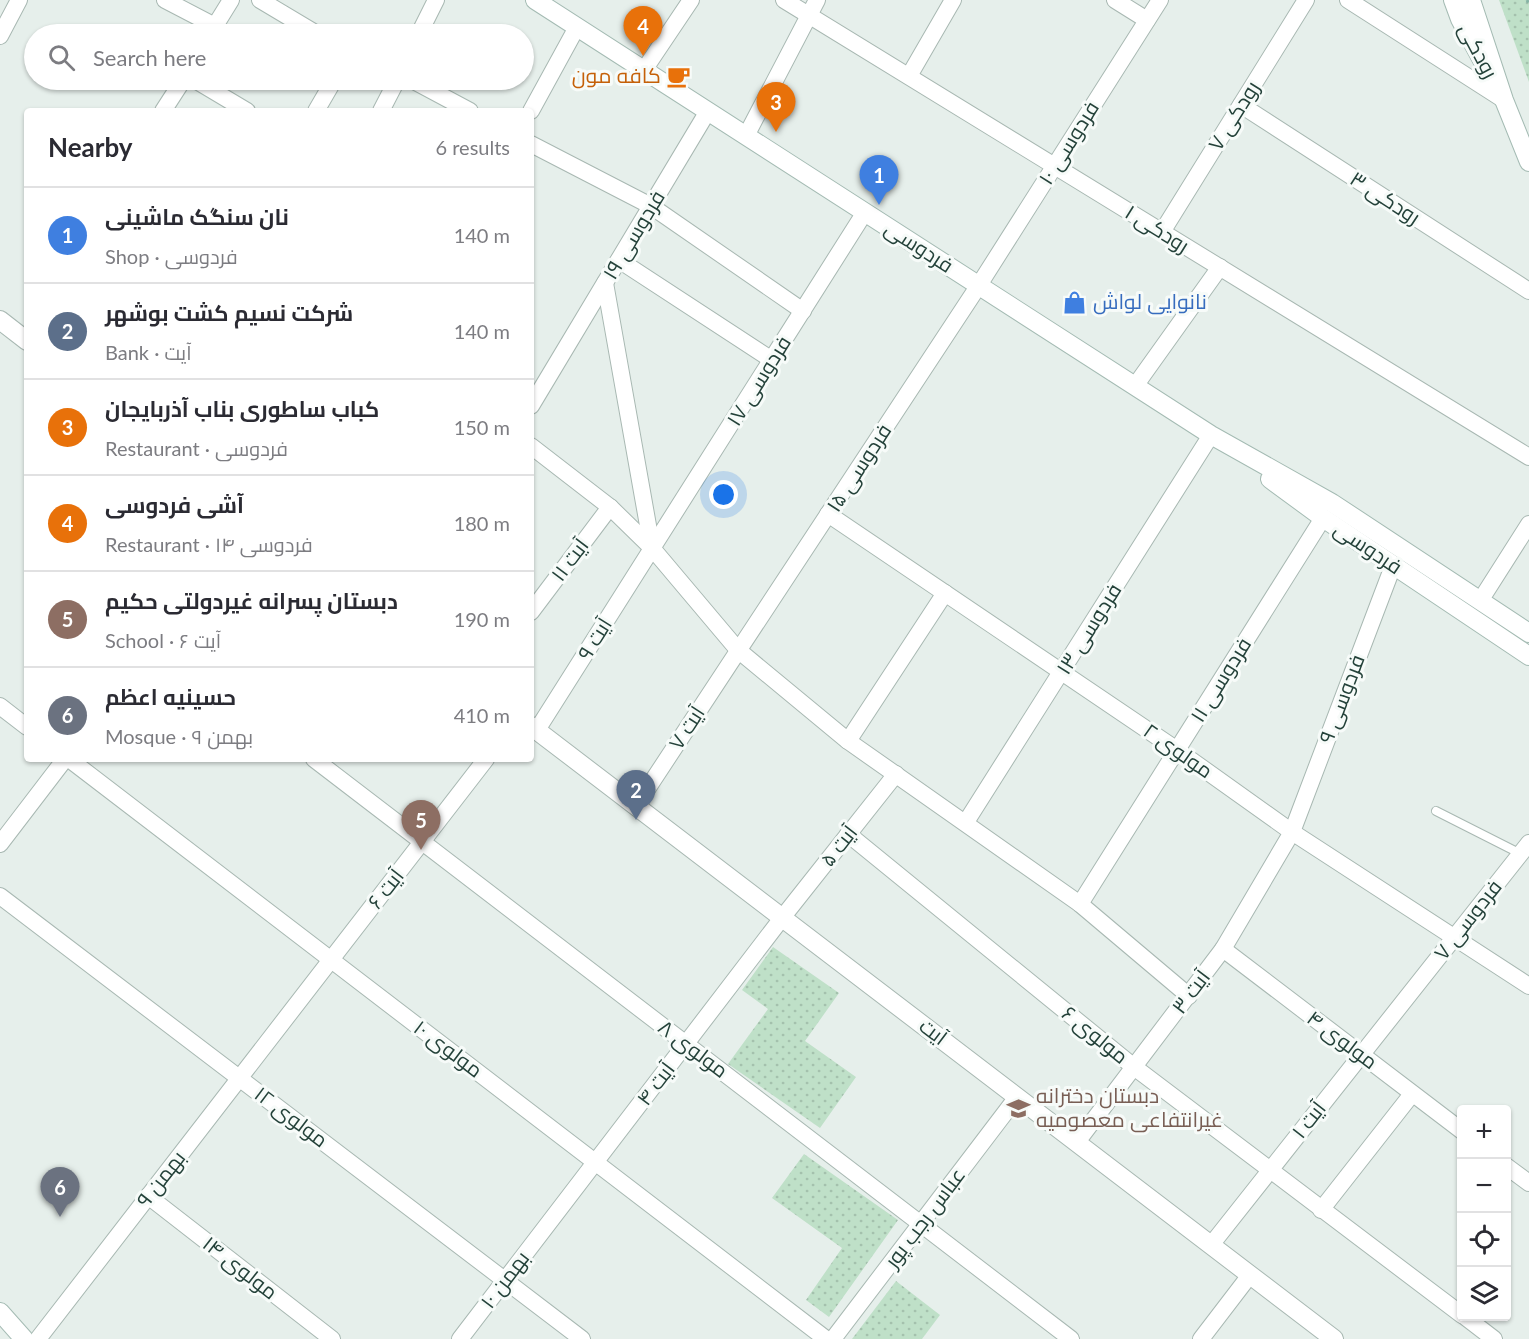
<!DOCTYPE html>
<meta charset="utf-8">
<style>
:root{--surface:#fff;--page:#f7f7f7;--text:#2b2b33;--muted:#7c7c81;--line:#e1e1e2;--accent:#855347}
body{margin:0;font-family:Lato,Cairo,sans-serif;background:var(--page);color:var(--text)}
.controls{position:absolute;right:18px;bottom:18px;display:grid;overflow:hidden;border-radius:6px;box-shadow:0 2px 4px #0004}
.controls button{width:54px;height:54px;display:grid;place-items:center;padding:0;border:0;border-bottom:2px solid var(--line);background:var(--surface);color:var(--text);font:30px sans-serif}
.you{position:absolute;left:724px;top:495px;width:21px;height:21px;margin:-15px;border:4px solid #fff;border-radius:50%;background:#1a73e8;box-shadow:0 0 0 9px #1a73e833}
.badge{display:grid;place-items:center;width:39px;height:39px;border-radius:50%;background:var(--accent);color:#fff;font-size:20px;font-weight:700}
.pin{position:absolute;translate:-50% -50px;filter:drop-shadow(0 2px 3px #0008)}
.pin::after{content:'';position:absolute;top:32px;width:21px;height:18px;background:inherit;clip-path:polygon(0 0,100% 0,50% 100%)}
.list{margin:0;padding:0;list-style:none}
h2{display:flex;justify-content:space-between;align-items:center;height:78px;margin:0;padding:0 24px;font-size:26px}
h2 small{font-size:20px;font-weight:400;color:var(--muted)}
.list li{display:grid;grid-template-columns:39px 1fr auto;gap:18px;align-items:center;box-sizing:border-box;height:96px;padding:0 24px;border-top:2px solid var(--line)}
.list b{display:block;font-size:22px;white-space:nowrap}
.list p{margin:0;font-size:20px;white-space:nowrap;color:var(--muted)}
.list em{font-size:20px;font-style:normal;color:var(--muted)}
.icon{flex:none;width:33px;height:33px;fill:none;stroke:currentColor;stroke-width:2;stroke-linecap:round;stroke-linejoin:round}
.map{position:relative;flex:none;width:1529px;height:1339px;overflow:hidden}
.search{position:absolute;background:var(--surface);box-shadow:0 2px 4px #0004;left:24px;top:24px;width:510px;height:66px;display:flex;align-items:center;gap:15px;box-sizing:border-box;padding:0 21px;border-radius:33px;color:var(--muted);font-size:22px}
.panel{position:absolute;background:var(--surface);box-shadow:0 2px 4px #0004;left:24px;top:108px;width:510px;height:654px;border-radius:6px}
.map>svg:first-child{display:block}
.park{fill:url(#park-dots)}
.lines{fill:none;stroke-linecap:round;stroke-linejoin:round}
.service-casing{stroke:#a8b8b2;stroke-width:10}
.minor-casing{stroke:#a8b8b2;stroke-width:18}
.tertiary-casing{stroke:#a8b8b2;stroke-width:20}
.secondary-casing{stroke:#a4bbb3;stroke-width:20}
.path{stroke:#86b3a5;stroke-width:3;stroke-dasharray:3 4.5;stroke-linecap:butt}
.service{stroke:#fff;stroke-width:8}
.minor{stroke:#fff;stroke-width:16}
.tertiary{stroke:#fff;stroke-width:18}
.secondary{stroke:#fff;stroke-width:18}
.labels{text-anchor:middle;stroke-width:6;stroke-linejoin:round;paint-order:stroke}
.street-label{font-size:21px;fill:#24423a;stroke:#f7fbf9}
.food-label{font-size:21px;fill:#c56008;stroke:#f7fbf9;text-anchor:end}
.shop-label{font-size:21px;fill:#366cbe;stroke:#f7fbf9;text-anchor:start}
.education-label{font-size:21px;fill:#785e54;stroke:#f7fbf9;text-anchor:start}
</style>
<div class="map">
<svg width="1529" height="1339" viewBox="0 0 1529 1339">
<defs>
<pattern id="park-dots" width="8" height="8" patternUnits="userSpaceOnUse" patternTransform="scale(1.5)"><rect width="8" height="8" fill="#bfe0c8"/><path d="M2 2h.1M6 6h.1" fill="none" stroke="#a4c1ad" stroke-width="1.8" stroke-linecap="round"/></pattern>
</defs>
<rect width="100%" height="100%" fill="#e6efeb"/>
<g class="park">
<path d="M1499 0H1529V82Z"/>
<path d="M773 947 839 993 805 1041 856 1077 820 1128 728 1064 768 1009 742 990Z"/>
<path d="M804 1154 898 1220 829 1317 806 1300 842 1248 772 1198Z"/>
<path d="M896 1281 940 1315 922 1339H852Z"/>
</g>
<g class="lines">
<defs>
<path id="service" d="M1436 811 1521 854"/>
<g id="minor">
<path d="M165 0 215 26"/>
<path d="M260 0 317 34"/>
<path d="M784 0 1529 457"/>
<path d="M1115 0 1147 20"/>
<path d="M1348 0 1504 100"/>
<path d="M210 34 231 0"/>
<path d="M419 34 436 0"/>
<path d="M0 36 19 0"/>
<path d="M644 70 691 0"/>
<path d="M909 76 953 0"/>
<path d="M195 80 247 111"/>
<path d="M412 80 470 111"/>
<path d="M1241 105 1529 291"/>
<path d="M163 111 183 80"/>
<path d="M316 111 334 80"/>
<path d="M381 111 397 80"/>
<path d="M531 111 577 27"/>
<path d="M746 136 817 0"/>
<path d="M531 144 651 206 803 311"/>
<path d="M1162 232 1306 0"/>
<path d="M619 260 772 360"/>
<path d="M605 283 652 548"/>
<path d="M1135 386 1220 267"/>
<path d="M531 406 708 111"/>
<path d="M531 446 610 507 652 548 738 650 848 741 1080 904 1189 996"/>
<path d="M828 514 1177 750 1292 832 1529 986"/>
<path d="M1480 601 1529 524"/>
<path d="M531 612 610 507"/>
<path d="M0 706 27 727"/>
<path d="M537 730 865 212"/>
<path d="M848 741 945 593"/>
<path d="M69 759 826 1339"/>
<path d="M314 759 1071 1339"/>
<path d="M636 806 979 285 1160 0"/>
<path d="M966 822 1211 435"/>
<path d="M848 834 1134 1067 1462 1315"/>
<path d="M0 844 65 759"/>
<path d="M0 896 582 1339"/>
<path d="M1080 904 1323 518"/>
<path d="M1223 949 1462 1131"/>
<path d="M1077 1142 1223 949 1292 832 1393 566"/>
<path d="M1506 1166 1529 1183"/>
<path d="M148 1196 332 1339"/>
<path d="M1321 1210 1412 1094"/>
<path d="M1211 1245 1529 843"/>
<path d="M1464 1316 1494 1339"/>
<path d="M38 1339 486 759"/>
<path d="M460 1339 782 918 896 774"/>
<path d="M833 1339 1017 1097"/>
<path d="M1201 1339 1250 1275"/>
</g>
<g id="tertiary">
<path d="M0 320 27 341"/>
<path d="M531 726 1334 1339"/>
</g>
<g id="secondary">
<path d="M535 0 1211 435 1332 503 1529 633"/>
<path d="M1453 0 1460 19 1482 60"/>
<path d="M1471 0 1504 100 1529 162"/>
<path d="M1270 479 1323 518 1529 656"/>
<path d="M0 1312 24 1339"/>
</g>
</defs>
<use href="#service" class="service-casing"/>
<use href="#minor" class="minor-casing"/>
<use href="#tertiary" class="tertiary-casing"/>
<use href="#secondary" class="secondary-casing"/>
<path class="path" d="M1527 0 1529 4"/>
<use href="#service" class="service"/>
<use href="#minor" class="minor"/>
<use href="#tertiary" class="tertiary"/>
<use href="#secondary" class="secondary"/>
</g>
<defs>
<symbol id="cafe-bare" viewBox="-9 -9 18 18"><path d="M-5.5-4.5H6V0H3Q3 3.5 0 3.5H-2.5Q-5.5 3.5-5.5 0ZM3-3.2v2h1.7v-2ZM-6 4.5H4V6H-6Z" fill="#e8710a" stroke="#f7fbf9" stroke-width="2.5" paint-order="stroke"/></symbol>
<symbol id="shop-bare" viewBox="-9 -9 18 18"><path d="M-5-2.5h2.3a2.7 3.5 0 0 1 5.4 0H5L5.5 6h-11ZM-1.5-2.5h3a1.5 2.3 0 0 0-3 0Z" fill="#3f7fe0" stroke="#f7fbf9" stroke-width="2.5" paint-order="stroke"/></symbol>
<symbol id="school-bare" viewBox="-9 -9 18 18"><path d="M0-5L7-2L0 1L-7-2ZM-4 1L0 2.5L4 1V4Q0 6-4 4Z" fill="#8d6e63" stroke="#f7fbf9" stroke-width="2.5" paint-order="stroke"/></symbol>
</defs>
<g fill-rule="evenodd">
<use href="#cafe-bare" x="662" y="60" width="33" height="33"/>
<use href="#shop-bare" x="1058" y="286" width="33" height="33"/>
<use href="#school-bare" x="1002" y="1092" width="33" height="33"/>
</g>
<g class="labels">
<g class="street-label">
<text transform="translate(1478 51) rotate(62)" y="7">رودکی</text>
<text transform="translate(1234 116) rotate(-58)" y="7">رودکی ۷</text>
<text transform="translate(1069 143) rotate(-58)" y="7">فردوسی ۱۰</text>
<text transform="translate(1385 198) rotate(33)" y="7">رودکی ۳</text>
<text transform="translate(1157 229) rotate(32)" y="7">رودکی ۱</text>
<text transform="translate(634 235) rotate(-59)" y="7">فردوسی ۱۹</text>
<text transform="translate(919 247) rotate(33)" y="7">فردوسی</text>
<text transform="translate(759 381) rotate(-58)" y="7">فردوسی ۱۷</text>
<text transform="translate(859 468) rotate(-57)" y="7">فردوسی ۱۵</text>
<text transform="translate(1368 548) rotate(34)" y="7">فردوسی</text>
<text transform="translate(570 560) rotate(-53)" y="7">آیت ۱۱</text>
<text transform="translate(1089 629) rotate(-58)" y="7">فردوسی ۱۳</text>
<text transform="translate(595 639) rotate(-58)" y="7">آیت ۹</text>
<text transform="translate(1221 680) rotate(-58)" y="7">فردوسی ۱۱</text>
<text transform="translate(1342 699) rotate(-69)" y="7">فردوسی ۹</text>
<text transform="translate(687 728) rotate(-57)" y="7">آیت ۷</text>
<text transform="translate(1178 751) rotate(35)" y="7">مولوی ۲</text>
<text transform="translate(839 846) rotate(-52)" y="7">آیت ۵</text>
<text transform="translate(386 889) rotate(-52)" y="7">آیت ۶</text>
<text transform="translate(1468 920) rotate(-52)" y="7">فردوسی ۷</text>
<text transform="translate(1191 992) rotate(-53)" y="7">آیت ۳</text>
<text transform="translate(933 1032) rotate(37)" y="7">آیت</text>
<text transform="translate(1095 1035) rotate(39)" y="7">مولوی ۶</text>
<text transform="translate(1342 1040) rotate(37)" y="7">مولوی ۴</text>
<text transform="translate(448 1049) rotate(37)" y="7">مولوی ۱۰</text>
<text transform="translate(693 1049) rotate(37)" y="7">مولوی ۸</text>
<text transform="translate(656 1084) rotate(-53)" y="7">آیت ۴</text>
<text transform="translate(291 1117) rotate(37)" y="7">مولوی ۱۲</text>
<text transform="translate(1309 1120) rotate(-52)" y="7">آیت ۱</text>
<text transform="translate(161 1179) rotate(-52)" y="7">بهمن ۹</text>
<text transform="translate(925 1218) rotate(-53)" y="7">عباس رجب پور</text>
<text transform="translate(240 1268) rotate(38)" y="7">مولوی ۱۴</text>
<text transform="translate(505 1280) rotate(-53)" y="7">بهمن ۱۰</text>
</g>
<g class="food-label">
<text x="661" y="83">کافه مون</text>
</g>
<g class="shop-label">
<text x="1093" y="309">نانوایی لواش</text>
</g>
<g class="education-label">
<text x="1036" y="1103">دبستان دخترانه<tspan x="1036" dy="24">غیرانتفاعی معصومیه</tspan></text>
</g>
</g>
</svg>
<div class="controls">
<button>+</button>
<button>−</button>
<button><svg class="icon" aria-label="locate" viewBox="0 0 24 24"><circle cx="12" cy="12" r="6"/><path d="M12 2v4M12 18v4M2 12h4M18 12h4"/></svg></button>
<button><svg class="icon" aria-label="layers" viewBox="0 0 24 24"><path d="M12 4l9 5-9 5-9-5zM3 14l9 5 9-5"/></svg></button>
</div>
<div class="you"></div>
<div class="pin badge" style="left:879px;top:205px;background:#3f7fe0">1</div>
<div class="pin badge" style="left:636px;top:820px;background:#5c6f8a">2</div>
<div class="pin badge" style="left:776px;top:132px;background:#e8710a">3</div>
<div class="pin badge" style="left:643px;top:56px;background:#e8710a">4</div>
<div class="pin badge" style="left:421px;top:850px;background:#8d6e63">5</div>
<div class="pin badge" style="left:60px;top:1217px;background:#6b7280">6</div>
<div class="search"><svg class="icon" aria-label="search" viewBox="0 0 24 24"><circle cx="10" cy="10" r="6"/><path d="M15 15l6 6"/></svg>Search here</div>
<section class="panel">
<h2>Nearby<small>6 results</small></h2>
<ul class="list">
<li><span class="badge" style="background:#3f7fe0">1</span><div><b>نان سنگک ماشینی</b><p>Shop · فردوسی</p></div><em>140 m</em></li>
<li><span class="badge" style="background:#5c6f8a">2</span><div><b>شرکت نسیم کشت بوشهر</b><p>Bank · آیت</p></div><em>140 m</em></li>
<li><span class="badge" style="background:#e8710a">3</span><div><b>کباب ساطوری بناب آذربایجان</b><p>Restaurant · فردوسی</p></div><em>150 m</em></li>
<li><span class="badge" style="background:#e8710a">4</span><div><b>آشی فردوسی</b><p>Restaurant · فردوسی ۱۴</p></div><em>180 m</em></li>
<li><span class="badge" style="background:#8d6e63">5</span><div><b>دبستان پسرانه غیردولتی حکیم</b><p>School · آیت ۶</p></div><em>190 m</em></li>
<li><span class="badge" style="background:#6b7280">6</span><div><b>حسینیه اعظم</b><p>Mosque · بهمن ۹</p></div><em>410 m</em></li>
</ul>
</section>
</div>
